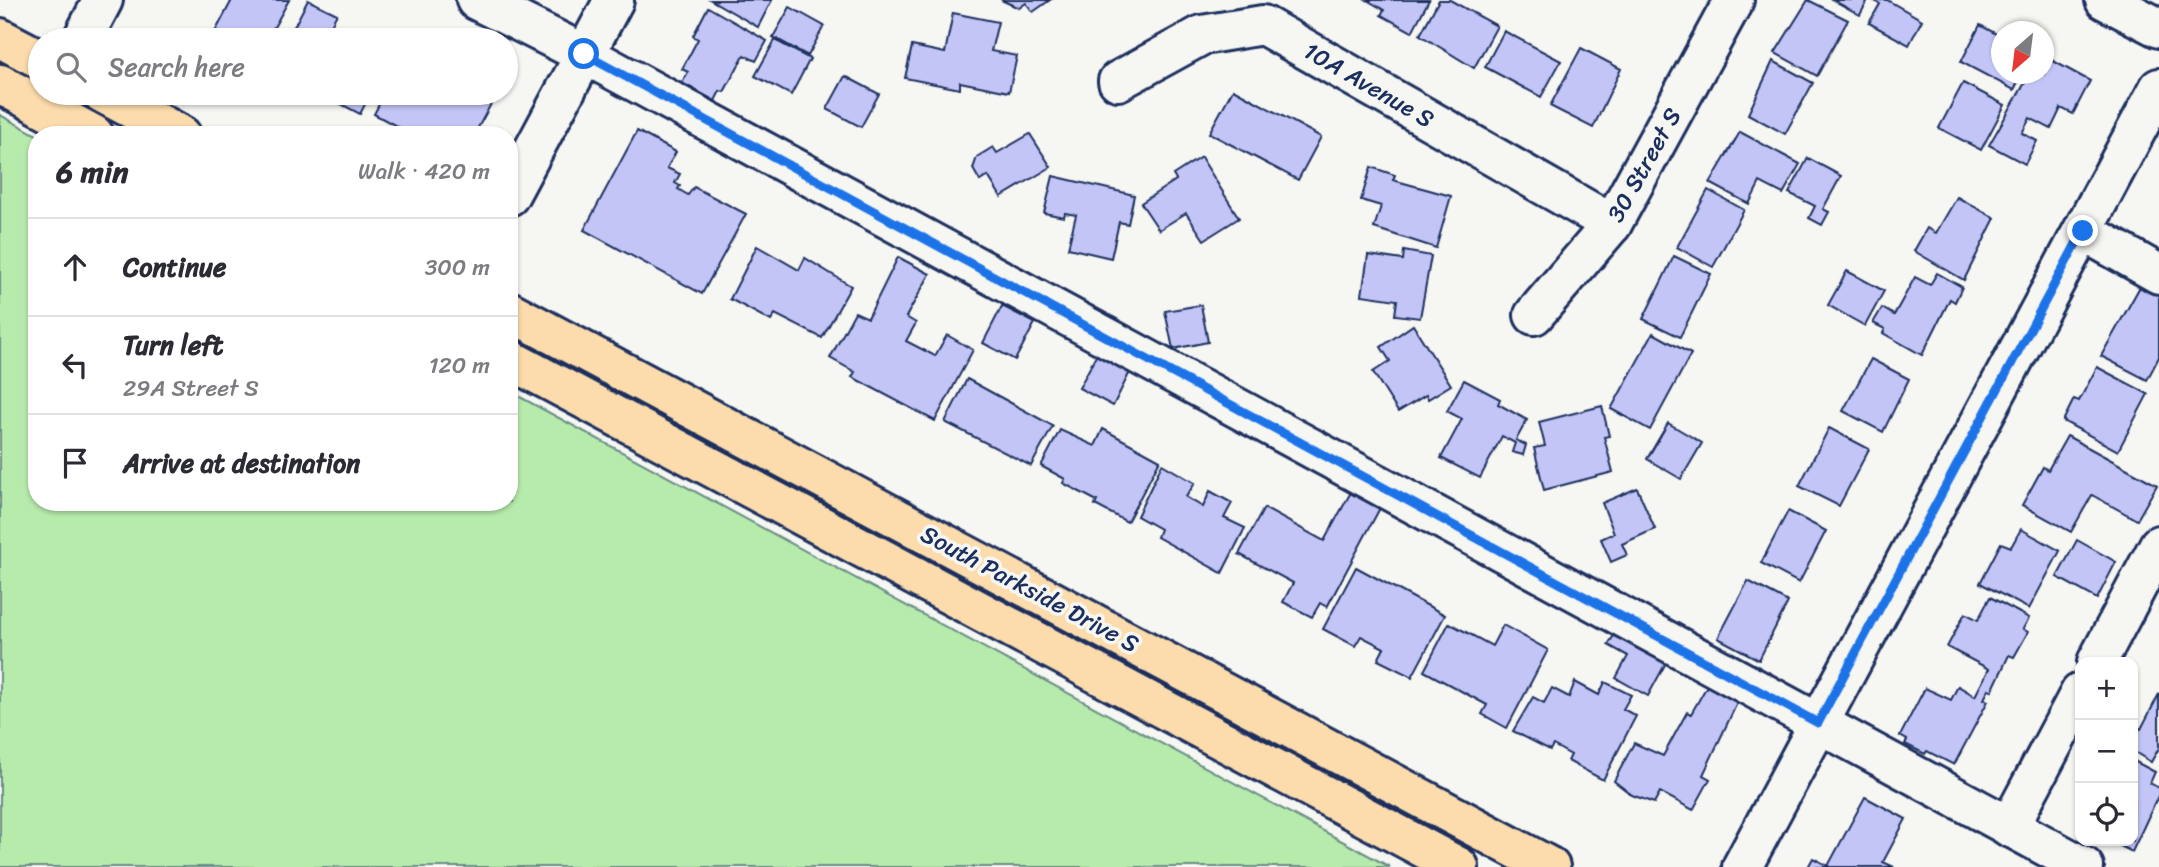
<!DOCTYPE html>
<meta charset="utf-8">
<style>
:root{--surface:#fff;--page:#f2f2f3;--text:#2b2b33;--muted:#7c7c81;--line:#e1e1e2}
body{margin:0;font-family:Sriracha,sans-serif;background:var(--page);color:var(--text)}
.controls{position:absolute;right:21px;bottom:21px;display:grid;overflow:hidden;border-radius:14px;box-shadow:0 2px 5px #0004}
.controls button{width:63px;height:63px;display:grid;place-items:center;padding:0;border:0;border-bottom:2px solid var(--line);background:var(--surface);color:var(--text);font:35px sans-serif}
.compass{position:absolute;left:1991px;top:21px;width:63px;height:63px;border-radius:50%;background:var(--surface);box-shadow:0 2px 5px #0004;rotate:208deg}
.stop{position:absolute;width:21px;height:21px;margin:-16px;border:5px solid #1a73e8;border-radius:50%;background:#fff}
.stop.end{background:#1a73e8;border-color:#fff;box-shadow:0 2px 7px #0008}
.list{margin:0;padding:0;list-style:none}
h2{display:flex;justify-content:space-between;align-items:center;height:91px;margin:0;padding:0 28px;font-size:30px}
h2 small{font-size:23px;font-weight:400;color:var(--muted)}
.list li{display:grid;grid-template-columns:46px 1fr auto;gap:21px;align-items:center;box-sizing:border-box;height:98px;padding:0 28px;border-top:2px solid var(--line)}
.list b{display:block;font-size:26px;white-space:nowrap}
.list p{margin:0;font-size:23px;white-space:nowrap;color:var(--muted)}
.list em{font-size:23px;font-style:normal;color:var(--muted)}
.icon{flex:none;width:38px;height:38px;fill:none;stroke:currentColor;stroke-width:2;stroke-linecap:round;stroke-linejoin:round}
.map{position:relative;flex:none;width:2159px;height:867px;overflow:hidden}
.search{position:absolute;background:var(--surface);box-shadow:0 2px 5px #0004;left:28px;top:28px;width:490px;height:77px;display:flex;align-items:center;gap:18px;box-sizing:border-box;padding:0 24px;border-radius:38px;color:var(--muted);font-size:26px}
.panel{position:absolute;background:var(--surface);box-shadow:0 2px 5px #0004;left:28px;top:126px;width:490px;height:385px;border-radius:28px}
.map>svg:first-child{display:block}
.green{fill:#b7ebac;stroke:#698d85;stroke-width:2}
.building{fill:#c3c5f7;stroke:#1b2f5e;stroke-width:2}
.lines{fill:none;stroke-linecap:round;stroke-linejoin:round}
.minor-casing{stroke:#1b2f5e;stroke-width:44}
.major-casing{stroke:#1b2f5e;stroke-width:44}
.minor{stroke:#f6f6f2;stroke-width:38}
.major{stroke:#fcdcac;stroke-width:38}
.route{stroke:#1a73e8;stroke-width:9}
.labels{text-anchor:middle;stroke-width:7;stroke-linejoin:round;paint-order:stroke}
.street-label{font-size:24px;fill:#1b2f5e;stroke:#f6f6f2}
</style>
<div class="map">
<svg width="2159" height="867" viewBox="0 0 2159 867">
<rect width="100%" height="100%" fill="#f6f6f2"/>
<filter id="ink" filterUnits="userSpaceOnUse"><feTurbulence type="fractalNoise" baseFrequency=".0143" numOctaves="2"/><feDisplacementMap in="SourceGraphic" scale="14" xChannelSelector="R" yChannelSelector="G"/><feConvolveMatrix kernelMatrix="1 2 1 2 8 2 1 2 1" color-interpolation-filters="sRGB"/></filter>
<g filter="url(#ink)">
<path class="green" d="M0 115 37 135V502H509V391L1390 867H0Z"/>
<g class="building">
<path d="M232 0H289L267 40H219L213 36Z"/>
<path d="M308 0 337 14 325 36 333 40H287Z"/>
<path d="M711 0H772L758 27Z"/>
<path d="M1001 0H1050L1033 12 1026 3 1019 8Z"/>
<path d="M1367 0H1429L1412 32 1381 15 1384 10Z"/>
<path d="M1439 0H1450L1497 26 1474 68 1420 35Z"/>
<path d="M1808 0 1848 20 1817 76 1775 53Z"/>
<path d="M1833 0H1868L1860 15Z"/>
<path d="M1873 0H1887L1922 20 1909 45 1869 23 1880 4Z"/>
<path d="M708 7 767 41 756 61 744 55 724 92 720 91 715 101 682 83 688 72 682 69 698 39 693 36Z"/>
<path d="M790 7 824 26 808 56 773 37Z"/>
<path d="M953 13 998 22 991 51 1017 56 1009 92 960 82V89L905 78 912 46 945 53Z"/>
<path d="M1980 25 2002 37V74H2022L2014 90 1961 62Z"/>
<path d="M1504 31 1561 61 1541 97 1485 67Z"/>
<path d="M775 40 810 59 791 95 755 76Z"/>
<path d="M1581 48 1621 69 1593 128 1550 106Z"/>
<path d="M2044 56 2090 81 2073 114 2061 108 2051 129 2030 118 2022 133 2037 141 2025 164 1989 145 2030 74H2044Z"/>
<path d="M1773 61 1813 83 1785 134 1748 114Z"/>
<path d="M845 76 879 94 861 127 827 109Z"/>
<path d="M1963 83 2005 105 1981 150 1939 128Z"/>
<path d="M1233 89 1321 137 1298 180 1209 133Z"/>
<path d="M320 93H371L360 114Z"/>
<path d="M385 93H497L474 135H413L374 114Z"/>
<path d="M637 131 676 152 667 168 680 174 675 183 680 186 678 189 688 195 694 187 746 214 702 294 584 230Z"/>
<path d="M1740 132 1800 164 1783 194 1760 182 1749 204 1710 183Z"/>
<path d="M1030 134 1051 167 1001 197 988 176 980 181 973 169 977 157 993 147 997 153Z"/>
<path d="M1201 157 1239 218 1204 240 1186 213 1159 230 1141 203 1176 180 1173 175Z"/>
<path d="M1808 158 1841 176 1823 209 1829 212 1822 225 1809 218 1815 206 1789 193Z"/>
<path d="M1371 167 1395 175 1393 180 1451 196 1436 248 1374 228 1381 206 1361 200Z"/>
<path d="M1053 176 1134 195 1128 224 1119 222 1111 258 1068 248 1076 215 1065 213 1064 217 1044 213Z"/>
<path d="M1708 190 1744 210 1713 267 1677 247Z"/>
<path d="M1957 197 1995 218 1964 280 1914 251 1927 228 1936 233Z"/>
<path d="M757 246 799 270 805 258 851 286 822 338 775 314 771 321 730 299Z"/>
<path d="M1404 251 1431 256 1420 318 1395 315 1397 300 1362 295 1368 255 1403 260Z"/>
<path d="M1674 256 1711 274 1680 337 1643 319Z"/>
<path d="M898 257 930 274 906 317 916 323 906 341 935 356 947 335 973 350 935 421 852 377 855 372 830 358 855 312 868 318Z"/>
<path d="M1847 271 1884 291 1865 326 1828 305Z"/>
<path d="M1937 273 1962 287 1955 302 1950 299 1922 355 1883 333 1885 329 1873 323 1882 308 1894 315 1915 277 1930 285Z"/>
<path d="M2142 283 2159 293V357L2147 380 2101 356Z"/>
<path d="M1201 305 1208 342 1173 349 1165 311Z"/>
<path d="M1002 306 1035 323 1015 360 983 343Z"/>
<path d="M1413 325 1451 385 1428 399 1426 395 1398 412 1373 372 1390 361 1381 347Z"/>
<path d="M1653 333 1691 354 1650 430 1611 409Z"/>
<path d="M1098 352 1131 370 1113 406 1079 388Z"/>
<path d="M1871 359 1909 379 1883 432 1843 411Z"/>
<path d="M2097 367 2148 394 2118 451 2063 421 2074 399 2079 401Z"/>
<path d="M967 379 1053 426 1031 466 945 422Z"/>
<path d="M1464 380 1500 399 1498 404 1527 420 1516 440 1526 445 1523 455 1512 452 1515 443 1502 436 1480 478 1441 458 1462 419 1447 411Z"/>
<path d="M1602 406 1609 436 1604 437 1613 472 1544 490 1534 448 1545 446 1539 422Z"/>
<path d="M1668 423 1702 443 1681 479 1647 459Z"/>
<path d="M1829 428 1869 449 1839 506 1799 486Z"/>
<path d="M1103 429 1160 460 1127 522 1095 505 1097 501 1063 483 1065 479 1041 466 1060 430 1095 446Z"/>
<path d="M2067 436 2157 485 2137 520 2092 495 2071 532 2022 505 2043 467 2048 470Z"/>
<path d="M1162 464 1195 483 1186 497 1203 507 1210 491 1232 503 1224 518 1245 528 1222 573 1157 537 1160 529 1137 516Z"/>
<path d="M1637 488 1655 529 1622 544 1627 555 1611 562 1601 539 1614 533 1602 503Z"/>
<path d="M1351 492 1380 508 1327 607 1320 603 1312 617 1283 602 1293 583 1239 554 1264 508 1324 541Z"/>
<path d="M1788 511 1826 531 1799 583 1761 563Z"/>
<path d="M2021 529 2060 551 2029 609 1980 583 2001 543 2011 547Z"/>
<path d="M2077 540 2116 562 2097 599 2057 577Z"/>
<path d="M1356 567 1445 615 1412 677 1378 660 1384 648 1361 636 1355 646 1323 629Z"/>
<path d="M1748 581 1788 602 1759 660 1718 638Z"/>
<path d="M1990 597 2029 618 2023 629 2028 632 2014 657 2009 655 1992 691 1989 689 1984 699 1988 701 1954 765 1927 751 1925 754 1905 744 1907 740 1900 736 1925 688 1951 700 1958 686 1975 696 1989 669 1947 647 1965 613 1978 620Z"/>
<path d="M1449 623 1492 646 1503 625 1548 650 1507 728 1482 714 1487 705 1424 671Z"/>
<path d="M1616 632 1668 659 1648 696 1616 678 1628 656 1608 645Z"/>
<path d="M1575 682 1599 695 1605 682 1631 695 1623 709 1636 716 1603 780 1568 761 1571 755 1553 745 1550 750 1513 731 1533 697 1544 703 1552 688 1569 697Z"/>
<path d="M1708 684 1738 701 1703 775 1710 779 1693 810 1660 792 1654 803 1632 795 1614 781 1634 743 1663 756 1687 712 1691 714Z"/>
<path d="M2159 694V748L2151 762 2133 751V725L2141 729Z"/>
<path d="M2134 761 2155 772 2150 783 2159 788V794L2132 852 2110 841H2133Z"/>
<path d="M1865 797 1906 819 1883 862 1894 867H1808L1813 858 1828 866Z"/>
</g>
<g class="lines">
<defs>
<g id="minor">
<path d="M476 0 584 54 2084 867"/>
<path d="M2105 0 2159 28"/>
<path d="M82 40 103 0"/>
<path d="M1118 81 1202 35 1263 25 1612 224"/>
<path d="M509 196 614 0"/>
<path d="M2083 231 2159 274"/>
<path d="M1534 315 1612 224 1734 0"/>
<path d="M2097 662 2159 545"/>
<path d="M2009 827 2080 693"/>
<path d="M1742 867 2159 88"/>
</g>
<g id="major">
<path d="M0 38 40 59"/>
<path d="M0 84 94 135"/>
<path d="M102 93 181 135"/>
<path d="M509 311 1550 867"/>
<path d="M509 359 1459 867"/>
</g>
</defs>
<use href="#minor" class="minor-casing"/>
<use href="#major" class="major-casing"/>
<use href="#minor" class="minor"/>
<use href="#major" class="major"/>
</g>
</g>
<g class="lines" filter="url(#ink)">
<path class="route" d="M584 54 1818 723 2083 231"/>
</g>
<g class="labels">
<g class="street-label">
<text transform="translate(1369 85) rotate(30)" y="8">10A Avenue S</text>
<text transform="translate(1644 165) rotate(-61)" y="8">30 Street S</text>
<text transform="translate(1030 589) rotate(28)" y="8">South Parkside Drive S</text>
</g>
</g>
</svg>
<div class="controls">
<button>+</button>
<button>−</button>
<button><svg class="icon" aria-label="locate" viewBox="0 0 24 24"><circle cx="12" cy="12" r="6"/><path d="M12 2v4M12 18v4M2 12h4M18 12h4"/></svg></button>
</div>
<svg class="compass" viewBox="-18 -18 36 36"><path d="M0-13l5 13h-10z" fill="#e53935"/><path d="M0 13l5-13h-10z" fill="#7c7c81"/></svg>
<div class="stop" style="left:584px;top:54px"></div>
<div class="stop end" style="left:2083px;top:231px"></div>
<div class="search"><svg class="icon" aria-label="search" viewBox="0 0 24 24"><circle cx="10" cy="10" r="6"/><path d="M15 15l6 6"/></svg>Search here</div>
<section class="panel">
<h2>6 min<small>Walk · 420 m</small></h2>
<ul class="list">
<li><svg class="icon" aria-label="ahead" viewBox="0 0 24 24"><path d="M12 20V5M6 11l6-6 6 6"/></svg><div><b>Continue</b></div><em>300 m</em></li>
<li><svg class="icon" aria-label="left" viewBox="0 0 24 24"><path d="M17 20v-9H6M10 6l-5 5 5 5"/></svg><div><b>Turn left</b><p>29A Street S</p></div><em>120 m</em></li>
<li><svg class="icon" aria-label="arrive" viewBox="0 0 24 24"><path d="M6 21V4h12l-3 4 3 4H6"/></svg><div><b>Arrive at destination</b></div></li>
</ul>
</section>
</div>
